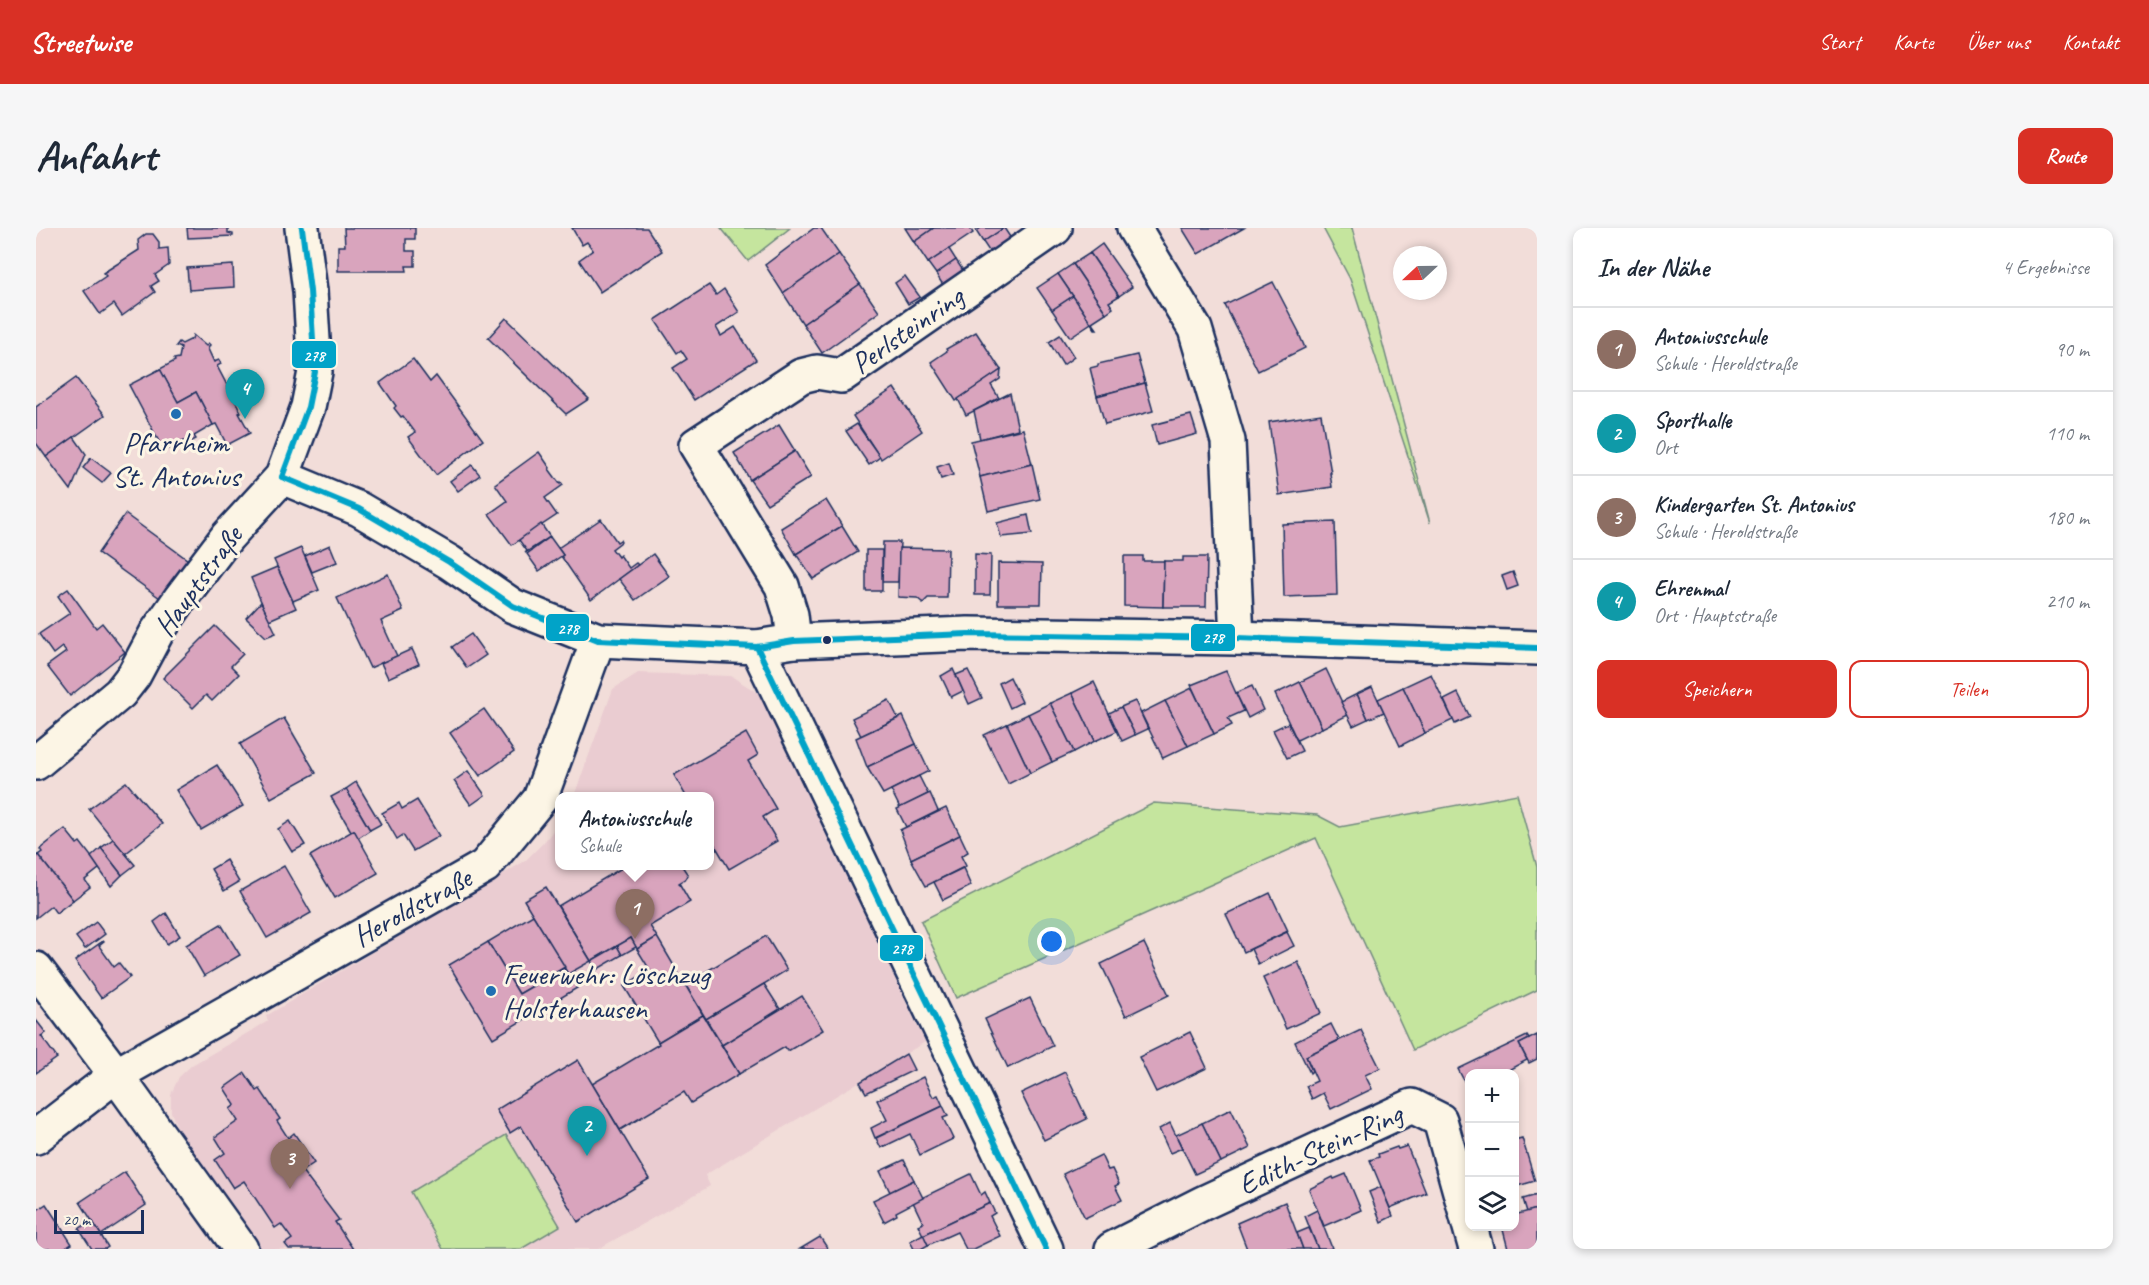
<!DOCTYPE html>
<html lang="de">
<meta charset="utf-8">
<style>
:root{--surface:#fff;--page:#f6f6f7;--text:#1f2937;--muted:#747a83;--line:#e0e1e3;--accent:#d93025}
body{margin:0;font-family:Caveat,sans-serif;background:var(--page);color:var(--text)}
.controls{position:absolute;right:18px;bottom:18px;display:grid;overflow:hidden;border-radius:12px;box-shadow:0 3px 9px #0003}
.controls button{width:54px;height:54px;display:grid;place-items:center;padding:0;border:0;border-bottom:2px solid var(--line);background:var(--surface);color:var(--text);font:30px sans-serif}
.compass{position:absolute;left:1357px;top:18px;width:54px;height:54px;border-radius:50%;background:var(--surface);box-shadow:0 3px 9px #0003;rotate:248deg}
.scale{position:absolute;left:18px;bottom:15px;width:90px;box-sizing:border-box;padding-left:6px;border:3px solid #1b2f5e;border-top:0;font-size:16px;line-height:21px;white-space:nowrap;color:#1b2f5e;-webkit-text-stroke:4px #fcf5e5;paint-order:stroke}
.you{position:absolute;left:1016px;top:714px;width:21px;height:21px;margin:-15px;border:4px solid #fff;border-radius:50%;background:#1a73e8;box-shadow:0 0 0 9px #1a73e833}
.badge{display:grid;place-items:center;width:39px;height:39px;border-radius:50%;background:var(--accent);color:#fff;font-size:20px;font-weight:700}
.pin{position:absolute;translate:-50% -50px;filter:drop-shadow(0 2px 3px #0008)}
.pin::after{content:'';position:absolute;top:32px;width:21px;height:18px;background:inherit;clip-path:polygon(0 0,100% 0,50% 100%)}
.popup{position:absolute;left:519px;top:564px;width:159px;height:78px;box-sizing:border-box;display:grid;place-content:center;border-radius:12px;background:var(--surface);filter:drop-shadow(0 2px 4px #0005);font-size:20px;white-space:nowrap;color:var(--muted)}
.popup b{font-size:22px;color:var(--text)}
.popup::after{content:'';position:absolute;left:50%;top:100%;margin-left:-12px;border:12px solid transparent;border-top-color:var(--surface)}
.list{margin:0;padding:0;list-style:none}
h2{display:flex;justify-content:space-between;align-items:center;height:78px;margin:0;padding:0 24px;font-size:26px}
h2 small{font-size:20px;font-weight:400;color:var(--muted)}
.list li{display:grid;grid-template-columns:39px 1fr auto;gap:18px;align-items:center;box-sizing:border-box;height:84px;padding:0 24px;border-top:2px solid var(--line)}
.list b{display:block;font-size:22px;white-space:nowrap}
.list p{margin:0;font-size:20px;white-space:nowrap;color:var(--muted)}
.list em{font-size:20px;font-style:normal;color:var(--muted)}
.actions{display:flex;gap:12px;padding:18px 24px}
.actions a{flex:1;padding:14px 0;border:2px solid var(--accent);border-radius:12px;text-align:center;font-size:21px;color:var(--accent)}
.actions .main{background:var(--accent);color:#fff}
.icon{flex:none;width:33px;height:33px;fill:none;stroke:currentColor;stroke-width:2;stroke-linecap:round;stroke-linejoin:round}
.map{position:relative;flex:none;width:1501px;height:1021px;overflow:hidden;border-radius:12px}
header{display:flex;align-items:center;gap:36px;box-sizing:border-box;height:84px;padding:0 30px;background:var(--accent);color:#fff}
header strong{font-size:28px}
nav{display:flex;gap:33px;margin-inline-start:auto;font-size:21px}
.intro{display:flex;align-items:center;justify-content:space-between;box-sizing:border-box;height:144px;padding:0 36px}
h1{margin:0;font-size:42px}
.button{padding:15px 27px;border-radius:12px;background:var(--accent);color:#fff;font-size:21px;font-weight:700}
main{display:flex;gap:36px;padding:0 36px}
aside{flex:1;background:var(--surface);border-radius:12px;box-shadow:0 3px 9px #0003}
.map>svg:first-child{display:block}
.built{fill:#eaccd1}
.green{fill:#c5e59e;stroke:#708a7e;stroke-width:1.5}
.building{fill:#d9a4bd;stroke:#1b2f5e;stroke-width:1.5}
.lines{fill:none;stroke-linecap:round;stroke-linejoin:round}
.street-casing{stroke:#1b2f5e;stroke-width:38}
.secondary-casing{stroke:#1b2f5e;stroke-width:38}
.street{stroke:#fcf5e5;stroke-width:33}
.secondary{stroke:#fcf5e5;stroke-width:33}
.bus-1-casing{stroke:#fcf5e5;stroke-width:10}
.bus-1{stroke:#01a3c8;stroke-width:6}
.poi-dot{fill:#1f6fb2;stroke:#fcf5e5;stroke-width:2}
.bus-dot{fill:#1b2f5e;stroke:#fcf5e5;stroke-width:2}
.labels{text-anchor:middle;stroke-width:6;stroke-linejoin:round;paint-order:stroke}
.street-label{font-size:30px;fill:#1b2f5e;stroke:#fcf5e5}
.poi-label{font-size:30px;fill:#1b2f5e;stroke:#fcf5e5}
.line-badge{stroke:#fcf5e5;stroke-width:2}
.badge-label{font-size:16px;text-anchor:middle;font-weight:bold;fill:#fff}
</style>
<header>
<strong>Streetwise</strong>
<nav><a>Start</a><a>Karte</a><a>Über uns</a><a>Kontakt</a></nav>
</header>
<div class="intro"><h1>Anfahrt</h1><a class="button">Route</a></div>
<main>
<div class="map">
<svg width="1501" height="1021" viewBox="0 0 1501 1021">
<rect width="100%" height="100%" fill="#f2ddd9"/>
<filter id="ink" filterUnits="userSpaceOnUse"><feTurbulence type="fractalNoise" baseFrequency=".0167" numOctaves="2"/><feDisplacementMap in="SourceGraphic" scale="12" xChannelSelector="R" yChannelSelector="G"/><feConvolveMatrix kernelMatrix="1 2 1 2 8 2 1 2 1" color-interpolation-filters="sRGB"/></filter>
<g filter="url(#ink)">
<path class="built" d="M602 445 695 448 722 465 889 814 669 947 674 958 562 1021H222L142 901 135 884V866L143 849 156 837 232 793 230 788 489 633 508 614 524 594V638H674V568H538L577 461Z"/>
<g class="green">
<path d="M685 0H754L712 33Z"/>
<path d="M1287 0H1316L1394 295 1314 51Z"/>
<path d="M1481 566 1501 639V762L1377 822 1280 610 920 770 885 693 1118 575 1281 587 1304 599Z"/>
<path d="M470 907 524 998 485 1021H407L375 964Z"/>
</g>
<g class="building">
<path d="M151 0H192V5L197 6V8L152 10Z"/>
<path d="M308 0H379V11H370V23H379V38H370L371 43H302V18H309Z"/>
<path d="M536 0H611L626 23 564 64 543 32 557 22 551 14 546 17Z"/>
<path d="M778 0H785L803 26 747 65 729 37Z"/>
<path d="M869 0H898L878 14Z"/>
<path d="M898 0H934L937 5 892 35 878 14Z"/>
<path d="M945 0H968L947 14 940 3Z"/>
<path d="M968 0 976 12 955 26 947 14Z"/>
<path d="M1146 0H1208L1162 26Z"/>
<path d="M110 6H117L123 14V21L132 20 133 37 119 47 123 53 115 58 119 64 86 88 78 76 64 86 48 63 70 48 67 45 103 22 102 12Z"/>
<path d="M1066 16 1096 59 1083 68 1054 25Z"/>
<path d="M913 21 920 32 900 46 892 35Z"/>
<path d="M1054 25 1083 68 1073 74 1077 80 1070 85 1037 36Z"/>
<path d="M803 26 824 56 767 96 747 65Z"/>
<path d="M920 32 928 44 907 57 900 46Z"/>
<path d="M1037 36 1070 85 1056 94 1061 101H1059L1022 46Z"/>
<path d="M197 37 198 59 153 62 151 40Z"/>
<path d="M1022 46 1037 68 1016 82 1001 60Z"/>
<path d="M869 48 884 69 872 76 859 55Z"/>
<path d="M1237 54 1264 106H1263L1269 120 1222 143 1189 77Z"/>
<path d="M824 56 843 84 786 125 767 96Z"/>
<path d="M673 57 680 67 688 61 703 84 680 99 685 108 699 99 720 132 658 172 637 140 651 131 645 122 641 125 619 92Z"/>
<path d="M1037 68 1055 95 1034 109 1016 82Z"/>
<path d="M470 90 553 171 530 186 452 110Z"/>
<path d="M940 104 965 142 920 173 895 134 911 123 910 121Z"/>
<path d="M157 107 170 118 172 115 174 117 172 121 178 134 183 132 185 136 181 138 205 184 203 185 214 205 191 217 180 196 177 197 160 164 142 174 124 141 139 133 138 131 143 130 145 120 140 118 143 114 146 116 156 111Z"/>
<path d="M1024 107 1038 129 1027 137 1013 114Z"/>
<path d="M1101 127 1109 155 1061 168 1054 140 1062 138V136Z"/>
<path d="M377 131 394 154 400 148 447 212 400 247 372 209 379 204 367 188 365 189 358 180 360 178 344 155Z"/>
<path d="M124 141 142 174 160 164 177 197 158 208 160 211 150 216 148 213 128 223 93 157Z"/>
<path d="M965 142 964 151 955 157 963 170 930 187 922 171Z"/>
<path d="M40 150 69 187 10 229 0 215V179Z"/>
<path d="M1109 155 1117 183 1069 196 1061 168Z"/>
<path d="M858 160 886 203 845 231 817 188Z"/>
<path d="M974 165 982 201 944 211 938 183Z"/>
<path d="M1285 186 1295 245H1294L1296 259 1243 267 1233 194Z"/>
<path d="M1155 187 1161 206 1121 217 1116 197Z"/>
<path d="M821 196 844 229 833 237 810 203Z"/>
<path d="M743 197 759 223 714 252 698 225Z"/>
<path d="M987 201 996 236 944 249 935 213Z"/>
<path d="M38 209 50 226 35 262 10 229Z"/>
<path d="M759 223 775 249 731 276 714 252Z"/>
<path d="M503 224 514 240 513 241 524 256 525 254 527 257 509 270 521 287 476 317 453 286 471 273 459 256Z"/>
<path d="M55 230 75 245 66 255 47 240Z"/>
<path d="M913 235 917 247 905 251 901 239Z"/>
<path d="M996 236 1004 271 952 283 944 249Z"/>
<path d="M436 237 444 247 422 263 414 253Z"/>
<path d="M790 272 806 298 760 326 745 300Z"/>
<path d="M89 286 152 332 124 370 62 325Z"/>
<path d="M992 287 996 306 965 309 961 295Z"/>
<path d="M565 291 581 314 584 312 585 314 576 321 582 329 584 327 593 340 600 335 602 337 555 372 525 328 527 327 522 320Z"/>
<path d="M1299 294 1301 367 1248 369 1246 296Z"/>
<path d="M505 296 514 309 489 325 491 323 483 312Z"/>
<path d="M806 298 822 324 777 351 760 326Z"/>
<path d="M514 309 527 327 503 343 491 326Z"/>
<path d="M847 314H864L862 354H846Z"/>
<path d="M294 317 301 334 276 344 269 328Z"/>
<path d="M265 320 283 362 257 373 238 332Z"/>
<path d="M863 320 912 321 911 370H892L887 375 881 370 862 369Z"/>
<rect x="830" y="322" width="16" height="41"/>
<path d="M617 326 633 348 599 372 583 351Z"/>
<path d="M939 326 955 327 954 367H939Z"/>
<path d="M1088 328H1107V333H1128L1127 379 1088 378Z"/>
<path d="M1147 329H1171L1170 379H1127L1128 333H1147Z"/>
<path d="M962 335 1006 336 1005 376H962Z"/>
<path d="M241 339 260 380 233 392 215 350Z"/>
<path d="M1477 344 1482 358 1471 362 1466 348Z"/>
<path d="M352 346 367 383 345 393 361 428 334 440 301 370Z"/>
<path d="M32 361 60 400 66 395 89 424 34 468 11 438 30 424 26 419 17 426 3 406 34 385 22 368Z"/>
<path d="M225 374 240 405 230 409 210 390Z"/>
<path d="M179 398 207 426 195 438 203 446 176 473 170 467 157 480 127 450Z"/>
<path d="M435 406 450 427 431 440 416 419Z"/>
<path d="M376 421 383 436 352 450 345 435Z"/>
<path d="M917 441 927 463 915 469 905 448Z"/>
<path d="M1290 441 1312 487 1286 500 1264 454Z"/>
<path d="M932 442 946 470 933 476 920 447Z"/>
<path d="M1190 443 1208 483 1192 490 1196 497 1178 506 1155 457Z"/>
<path d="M1395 446 1417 492 1389 505 1367 459Z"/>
<path d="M974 449 986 474 974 480 963 455Z"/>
<path d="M1058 454 1081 503 1059 513 1036 465Z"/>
<path d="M1264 454 1286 500 1261 512 1239 466Z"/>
<path d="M1216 458 1227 482 1212 490 1200 465Z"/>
<path d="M1336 459 1348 484 1332 491 1321 466Z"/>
<path d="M1367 459 1389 505 1364 518 1342 471Z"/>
<path d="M1156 460 1178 506 1152 518 1129 473Z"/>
<path d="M1036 465 1059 513 1038 524 1014 475Z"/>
<path d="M1422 465 1434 489 1419 496 1408 472Z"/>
<path d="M1321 466 1332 491 1317 498 1305 474Z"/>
<path d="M853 472 862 490 825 508 816 490Z"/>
<path d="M1099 473 1112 501 1099 507 1085 479Z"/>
<path d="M1129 473 1152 518 1127 530 1105 485Z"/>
<path d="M1014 475 1038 524 1016 534 992 486Z"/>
<path d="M1085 479 1099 507 1086 513 1073 485Z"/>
<path d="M448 481 478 524 444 548 414 505Z"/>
<path d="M992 486 1016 534 994 545 971 496Z"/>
<path d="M867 488 880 516 831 539 820 510Z"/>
<path d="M248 490 280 545 235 570 204 516Z"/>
<path d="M1252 495 1266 523 1251 530 1237 502Z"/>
<path d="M971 496 994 545 972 556 948 507Z"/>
<path d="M710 505 722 527 712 533 740 581 727 589 741 613 693 641 674 609V568H650L638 547Z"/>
<path d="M880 516 893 543 847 566 831 539Z"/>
<path d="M181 537 207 578 165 602 140 562Z"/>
<path d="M432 543 449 567 435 577 418 553Z"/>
<path d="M883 548 892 566 864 580 855 562Z"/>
<path d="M90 554 126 596 89 626 53 581Z"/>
<path d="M320 554 345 596 334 602 310 561Z"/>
<path d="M310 561 334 602 322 610 318 602 315 603 295 569Z"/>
<path d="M894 565 902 583 870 599 861 581Z"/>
<path d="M381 572 403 608 377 623 367 607 361 611 346 585 363 575 366 581Z"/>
<path d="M910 580 924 607 875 631 864 602Z"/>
<path d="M254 593 269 617 256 624 242 601Z"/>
<path d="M29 601 41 616 44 614 64 640 49 652 54 659 37 672 2 627 6 624 4 621Z"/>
<path d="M318 602 342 645 299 670 274 628Z"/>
<path d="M924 607 932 624 925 628 930 638 890 658 875 631Z"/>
<path d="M77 611 99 637 86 647 65 620Z"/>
<path d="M65 620 86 647 75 658 55 629Z"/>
<path d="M2 627 37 672 20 685 15 678 0 690V628Z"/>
<path d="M190 632 203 654 188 663 175 641Z"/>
<path d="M248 638 275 685 231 710 204 663Z"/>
<path d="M589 638H646L652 647 650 651 643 655 654 674 614 698 621 709 601 721 595 710 555 733 522 678Z"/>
<path d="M927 640 935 658 907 672 898 654Z"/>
<path d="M510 659 555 733 532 746 488 672Z"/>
<path d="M1234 665 1252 703 1208 724 1190 686Z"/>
<path d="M130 685 144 708 131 716 118 694Z"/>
<path d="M497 687 529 739 483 766 452 714Z"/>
<path d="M60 694 69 706 49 721 40 709Z"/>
<path d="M185 696 204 727 168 748 150 717Z"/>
<path d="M1251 704 1258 718 1222 736 1215 721Z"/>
<path d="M730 708 751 742 670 791 649 756Z"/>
<path d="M621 709 667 787 622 814 588 758 614 742 601 721Z"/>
<path d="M595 710 600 719 586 727 581 718Z"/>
<path d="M67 713 68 714 63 718 78 739 83 735 94 749 65 770 39 733Z"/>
<path d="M452 714 483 766 528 740 541 760 457 810 413 737Z"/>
<path d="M1108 715 1133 767 1090 788 1065 736Z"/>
<path d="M581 718 586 727 560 742 555 733Z"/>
<path d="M1262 734 1285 785 1250 801 1227 750Z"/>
<path d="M728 756 744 781 686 817 670 791Z"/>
<path d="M766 768 787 802 752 823 749 819 703 846 686 817Z"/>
<path d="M994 770 1017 818 972 840 949 791Z"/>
<path d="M667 787 703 846 655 875 648 864 584 902 556 856 623 816 622 814Z"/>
<path d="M0 792 10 805 5 808 21 830 0 845Z"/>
<path d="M1295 796 1303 812 1270 828 1276 843 1274 845 1259 814Z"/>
<path d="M1325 802 1344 840 1329 847 1336 861 1295 881 1287 865 1276 871 1270 858 1281 853 1270 828Z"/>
<path d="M1154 804 1171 840 1120 864 1103 829Z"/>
<path d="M1501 807V831L1493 835 1483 816Z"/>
<path d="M1491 808 1493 811 1483 816 1491 832 1465 846H1434V864L1422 841Z"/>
<path d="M870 826 878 842 830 865 824 854Z"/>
<path d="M542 832 613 951 542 994 485 898 474 905 460 882Z"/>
<path d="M1029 844 1051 891 1008 912 985 865Z"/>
<path d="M209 845 221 863 224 861 244 891 241 893 252 910 258 905 278 935 266 943 303 992 299 994 317 1021H253L249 1016 256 1011 245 996 239 1000 208 953 197 960 179 932 189 925 179 909 202 893 194 881 199 877 188 860Z"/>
<path d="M887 849 897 869 902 867 907 878 839 910 835 900 851 892 841 872Z"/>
<path d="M907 878 912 888 907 890 917 911 884 927 874 906 845 920 840 910Z"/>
<path d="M1195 881 1214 920 1185 934 1166 895Z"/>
<path d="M1134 895 1146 920 1134 925 1123 901Z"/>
<path d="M1166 895 1185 934 1159 946 1140 907Z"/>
<path d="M1486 910 1499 953 1478 959V912Z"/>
<path d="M1371 918 1390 965 1354 980 1334 932 1343 929 1342 926 1361 919 1362 921Z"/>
<path d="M1065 927 1072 942 1076 941 1083 956 1079 958 1086 972 1049 990 1027 946Z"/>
<path d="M868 932 878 952 854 964 844 943Z"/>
<path d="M89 944 110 977 65 1007 44 974Z"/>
<path d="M935 946 945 967 949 964 954 975 887 1007 882 997 887 995 877 974Z"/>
<path d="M1310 946 1325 982 1288 998 1273 961 1297 949 1298 951Z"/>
<path d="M878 952 887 970 860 984 861 987 848 994 837 972Z"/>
<path d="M1345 959 1357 988 1345 994 1333 964Z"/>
<path d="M1501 967V981L1491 984 1487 971Z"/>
<path d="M1249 974 1267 1021H1211L1201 995Z"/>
<path d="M954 975 959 985 954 988 964 1008 937 1021H930L921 1004 892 1017 887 1007Z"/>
<path d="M10 976 36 1016 28 1021H0V983Z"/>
<path d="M1501 981V1021H1472L1466 998H1478V987Z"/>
<path d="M1281 982 1296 1020 1293 1021H1282L1269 988Z"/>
<path d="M56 992 72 1019 69 1021H56L43 1001Z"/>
<path d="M1273 1000 1282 1021H1267L1261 1005Z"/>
<path d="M887 1006 892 1017 885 1021H878L874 1013Z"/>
<path d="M784 1009 792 1021H764Z"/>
</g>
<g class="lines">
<defs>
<g id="street">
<path d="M1098 0 1159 101 1192 213 1201 410"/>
<path d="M246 249 323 281 413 334 477 378 562 412 721 419 758 413 932 406 1201 410 1501 420"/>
<path d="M758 413 755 387 746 358 660 217 765 148 781 144 805 148 1019 0"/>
<path d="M721 419 1010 1021"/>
<path d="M0 741 80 847 205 1021"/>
<path d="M0 909 80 847 449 638 504 571 562 412"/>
<path d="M1076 1021 1167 975 1376 878 1404 892 1440 1021"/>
</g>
<path id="secondary" d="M0 535 84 465 98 447 121 404 144 371 191 309 246 249 272 179 279 144 274 63 266 0"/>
</defs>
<use href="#street" class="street-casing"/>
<use href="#secondary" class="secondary-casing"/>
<use href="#street" class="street"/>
<use href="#secondary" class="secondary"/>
<defs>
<g id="bus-1">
<path d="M246 249 323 281 413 334 477 378 562 412 721 419 758 413 932 406 1201 410 1501 420"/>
<path d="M246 249 272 179 279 144 274 63 266 0"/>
<path d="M721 419 1010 1021"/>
</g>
</defs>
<use href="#bus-1" class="bus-1-casing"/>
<use href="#bus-1" class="bus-1"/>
</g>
</g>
<g class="poi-dot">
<circle cx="140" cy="186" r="6"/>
<circle cx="455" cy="763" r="6"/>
</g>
<circle class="bus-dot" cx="791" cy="412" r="5"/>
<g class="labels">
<g class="street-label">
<text transform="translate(871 102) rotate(-35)" y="10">Perlsteinring</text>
<text transform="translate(162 353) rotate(-54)" y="10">Hauptstraße</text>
<text transform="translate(376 679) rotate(-29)" y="10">Heroldstraße</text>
<text transform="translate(1284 921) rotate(-25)" y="10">Edith-Stein-Ring</text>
</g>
<g class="poi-label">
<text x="140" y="224">Pfarrheim<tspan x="140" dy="34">St. Antonius</tspan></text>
<text x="467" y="756" text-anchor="start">Feuerwehr: Löschzug<tspan x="467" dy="34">Holsterhausen</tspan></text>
</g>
</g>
<g class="line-badge">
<rect x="255" y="112" width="46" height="29" rx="6" fill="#01a3c8"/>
<rect x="509" y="385" width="45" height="29" rx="6" fill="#01a3c8"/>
<rect x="1154" y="395" width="46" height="29" rx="6" fill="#01a3c8"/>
<rect x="843" y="706" width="45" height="28" rx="6" fill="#01a3c8"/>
</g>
<g class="badge-label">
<text x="278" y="133">278</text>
<text x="532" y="406">278</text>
<text x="1177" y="415">278</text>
<text x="866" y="726">278</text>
</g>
</svg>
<div class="controls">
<button>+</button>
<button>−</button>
<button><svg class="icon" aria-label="layers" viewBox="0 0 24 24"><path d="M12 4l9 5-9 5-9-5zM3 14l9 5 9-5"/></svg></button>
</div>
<svg class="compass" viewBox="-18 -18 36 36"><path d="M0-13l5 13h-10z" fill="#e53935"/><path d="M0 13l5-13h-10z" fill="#747a83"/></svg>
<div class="scale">20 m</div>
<div class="you"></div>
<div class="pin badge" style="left:599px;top:711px;background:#8d6e63">1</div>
<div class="popup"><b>Antoniusschule</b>Schule</div>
<div class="pin badge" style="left:551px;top:928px;background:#0f9aa8">2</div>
<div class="pin badge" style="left:254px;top:961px;background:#8d6e63">3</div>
<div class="pin badge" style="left:209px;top:191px;background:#0f9aa8">4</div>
</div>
<aside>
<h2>In der Nähe<small>4 Ergebnisse</small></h2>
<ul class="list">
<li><span class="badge" style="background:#8d6e63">1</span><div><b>Antoniusschule</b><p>Schule · Heroldstraße</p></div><em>90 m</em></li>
<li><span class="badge" style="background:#0f9aa8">2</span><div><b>Sporthalle</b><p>Ort</p></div><em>110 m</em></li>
<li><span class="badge" style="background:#8d6e63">3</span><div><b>Kindergarten St. Antonius</b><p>Schule · Heroldstraße</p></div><em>180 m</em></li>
<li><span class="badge" style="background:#0f9aa8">4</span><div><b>Ehrenmal</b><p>Ort · Hauptstraße</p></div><em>210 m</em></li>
</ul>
<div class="actions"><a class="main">Speichern</a><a>Teilen</a></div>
</aside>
</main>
